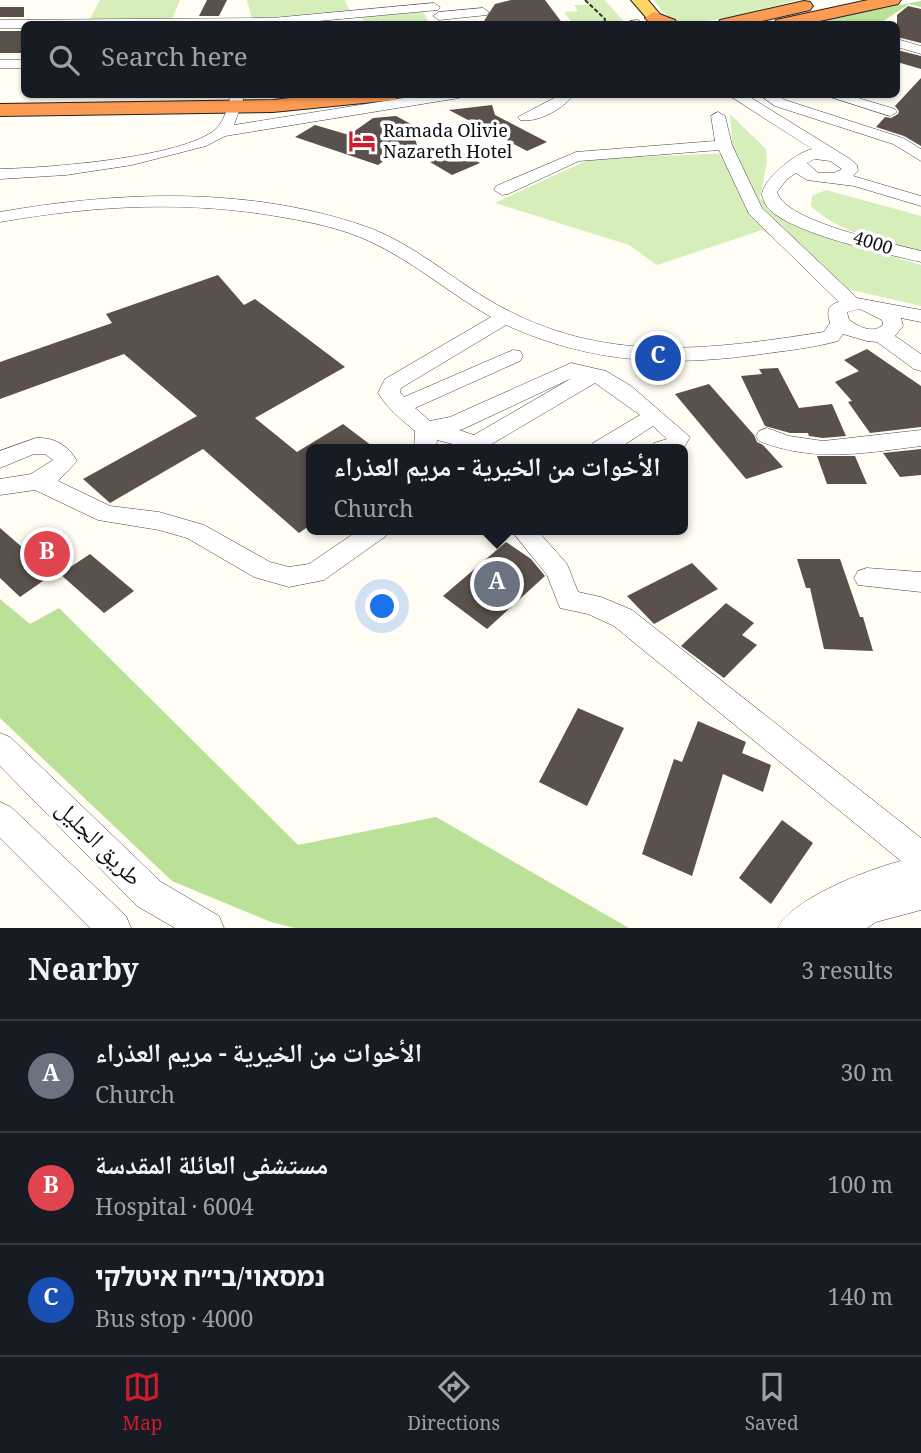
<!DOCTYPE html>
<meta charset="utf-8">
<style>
:root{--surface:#171b24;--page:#242831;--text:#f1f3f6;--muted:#9ea1a6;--line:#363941;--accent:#cd1c2b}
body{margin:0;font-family:Georgia,"Noto Naskh Arabic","Noto Sans Hebrew",serif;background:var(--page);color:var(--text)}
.you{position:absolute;left:383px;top:607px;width:24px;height:24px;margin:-18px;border:5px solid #fff;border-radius:50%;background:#1a73e8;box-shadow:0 0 0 10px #1a73e833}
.badge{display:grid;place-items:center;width:46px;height:46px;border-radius:50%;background:var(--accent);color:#fff;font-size:23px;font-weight:700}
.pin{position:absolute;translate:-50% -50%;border:4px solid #fff;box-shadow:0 2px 7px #0006}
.popup{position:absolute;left:306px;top:444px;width:382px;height:91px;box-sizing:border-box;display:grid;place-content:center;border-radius:10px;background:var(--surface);filter:drop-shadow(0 2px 5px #0005);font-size:23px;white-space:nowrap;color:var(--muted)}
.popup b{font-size:26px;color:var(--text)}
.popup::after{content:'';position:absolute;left:50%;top:100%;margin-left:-14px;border:14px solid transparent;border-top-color:var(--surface)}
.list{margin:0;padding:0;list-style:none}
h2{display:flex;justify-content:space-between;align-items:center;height:91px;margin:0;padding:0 28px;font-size:30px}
h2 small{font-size:23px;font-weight:400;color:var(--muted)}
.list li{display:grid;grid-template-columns:46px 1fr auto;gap:21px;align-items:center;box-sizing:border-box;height:112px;padding:0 28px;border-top:2px solid var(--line)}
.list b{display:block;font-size:26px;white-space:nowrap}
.list p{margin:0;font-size:23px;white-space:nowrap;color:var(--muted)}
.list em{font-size:23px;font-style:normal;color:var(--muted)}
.icon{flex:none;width:38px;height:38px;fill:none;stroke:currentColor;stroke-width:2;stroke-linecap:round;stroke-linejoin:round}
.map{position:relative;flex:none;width:921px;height:928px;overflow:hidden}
.search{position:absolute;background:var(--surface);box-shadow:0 2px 5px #0004;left:21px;right:21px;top:21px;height:77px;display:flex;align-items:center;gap:18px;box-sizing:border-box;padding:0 24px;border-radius:10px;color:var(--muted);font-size:26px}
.sheet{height:427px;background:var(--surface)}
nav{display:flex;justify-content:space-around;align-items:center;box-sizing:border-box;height:98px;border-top:2px solid var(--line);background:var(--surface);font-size:19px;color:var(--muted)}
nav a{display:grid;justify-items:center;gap:4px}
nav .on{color:var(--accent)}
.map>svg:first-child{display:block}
.green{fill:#d6eeba}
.forest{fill:#bbe098}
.building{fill:#5a514c}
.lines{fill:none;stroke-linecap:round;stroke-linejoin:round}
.minor-casing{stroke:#444;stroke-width:1}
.major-casing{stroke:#222;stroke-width:2}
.highway-casing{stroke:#222;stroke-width:2}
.path{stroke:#333;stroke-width:2;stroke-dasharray:4.5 2;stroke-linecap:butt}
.minor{fill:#fff;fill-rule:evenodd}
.major{fill:#ffd464;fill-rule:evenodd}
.highway{fill:#fe9b53;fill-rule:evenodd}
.labels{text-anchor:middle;stroke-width:7;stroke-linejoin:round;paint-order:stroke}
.far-poi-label{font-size:18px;fill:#111;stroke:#fff;text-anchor:start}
.far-street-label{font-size:18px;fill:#111;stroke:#fff}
.near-street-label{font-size:24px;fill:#111;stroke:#fff}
</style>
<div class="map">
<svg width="921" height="928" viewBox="0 0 921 928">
<rect width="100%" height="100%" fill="#fffdf4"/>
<g class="green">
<path d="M100 0H180L172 19 89 21Z"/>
<path d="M247 0H345L349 10 252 19Z"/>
<path d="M585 0H605L624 22 573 24 564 12 578 11 574 5H588Z"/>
<path d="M654 0H798C772 6 695 30 673 20 665 15 659 7 654 0Z"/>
<path d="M423 11 429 24H365L362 16Z"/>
<path d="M730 114 766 149 767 162 760 198C800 238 868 248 921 265V306L848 289 762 230 657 265 629 245 495 203 590 159 733 153Z"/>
<path d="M826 190 921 216V252C884 241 840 234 811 206L812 196Z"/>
</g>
<g class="forest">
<path d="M921 1V7L909 4 879 24H829L824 19Z"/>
<path d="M0 599 30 624 59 608 298 845 436 817 629 928H295L271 922 172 881 0 718Z"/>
</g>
<g class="building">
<path d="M207 0H227L219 16H199Z"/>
<path d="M511 0H545L563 24H482L495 4Z"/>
<path d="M908 6 921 9V43L897 37V15Z"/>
<rect x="0" y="7" width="24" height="10"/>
<path d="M24 31V53H0V31Z"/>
<path d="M897 50 921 56V69L897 62Z"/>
<path d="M921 78V146L904 136 876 127 885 117 891 118 898 114 899 111 895 106Z"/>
<path d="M492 105 495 115 547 142 527 151 449 110Z"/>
<path d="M396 116 411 124 420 156 403 147 378 165 295 137 315 125 349 135 373 118Z"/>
<path d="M458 150 480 163 452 175 430 162Z"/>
<path d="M218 275 244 305 255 299 345 367 255 418 297 452 343 424 376 449H312V524L299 533 203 449 110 503 83 479 197 416 124 354 0 399V362L112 323 106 314Z"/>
<path d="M867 349 921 386V427L870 433 848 402 852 401 835 382 859 371 844 360Z"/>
<path d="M778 368 799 408 832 404 846 436 823 438 809 436 808 433H790L765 426 741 376 762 374 759 369Z"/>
<path d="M709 384 754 435 757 442 763 445 783 467 746 479 675 394Z"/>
<path d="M921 449V475L900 477 883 453Z"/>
<path d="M817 456H855L867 484H827Z"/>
<path d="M0 528 53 574 20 597 0 578Z"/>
<path d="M506 542 531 559 545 576 487 629 443 596Z"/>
<path d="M90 554 134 591 104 613 60 574Z"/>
<path d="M797 559H840L860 617H863L873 651 824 649 810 588H806Z"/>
<path d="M692 563 718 589 654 624 627 596Z"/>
<path d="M726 603 754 623 742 635 757 645 724 678 681 646Z"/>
<path d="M578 708 624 728 587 806 539 782Z"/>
<path d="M698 721 746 742 742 753 771 765 763 792 723 774 692 876 642 854 674 759 682 762Z"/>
<path d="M782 820 813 843 771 904 739 878Z"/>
</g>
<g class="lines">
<defs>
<g id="minor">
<path d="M434 3 440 7 438 10 286 24H24V28H0V20L272 18Z"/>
<path d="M483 8 489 12 487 15 439 20 433 16 439 12Z"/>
<path d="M638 20 644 24H628L630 21Z"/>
<path d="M897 39 921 46V54L897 47Z"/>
<rect x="0" y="60" width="24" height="8"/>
<path d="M231 94H245L234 125 429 94H466L459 98 225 136 206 146 132 165 66 175 0 179V169C46 168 183 158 216 129 225 120 228 106 231 94Z"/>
<path d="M556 94H570V99C559 111 536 123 520 120L518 117 556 97Z"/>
<path d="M727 94H745L850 159 857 165 858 171 853 176 921 196V206L854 186 807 180 796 173 787 179 777 192C785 222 891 243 921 251V262C886 254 794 234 770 210 766 207 764 201 762 196 761 180 797 152 812 149ZM815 159 830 161 842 169 834 173H818L807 163Z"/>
<path d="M758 94H776L785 100 903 138 921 149V161L893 144 775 106Z"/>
<path d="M821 94H845L895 109 897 112 890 116Z"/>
<path d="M718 112 725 116 732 145 762 208 857 298 921 310V322L901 318 903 326 895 336 921 354V371L914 369 877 342 867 341 843 334 838 341C816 347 792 350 769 353 675 367 594 365 506 325L401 388 400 392 404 397 513 350 520 351 523 356 520 361 415 408 430 421 450 417 571 363 606 371 631 386 690 437 682 451 651 449 654 443 667 439 653 426 618 449H590L593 443 640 415 595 383 485 448 472 449 437 440 436 449H414L415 431C401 419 388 409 378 393L385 379 491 317C450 294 413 261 369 241 343 229 315 223 287 218 191 200 96 205 0 222V212C120 191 250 186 367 227 414 244 452 279 494 303 602 365 708 350 824 332L830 323C827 312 827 305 839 302L749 214 719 150 579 161 508 194 502 195 494 190 496 186 576 152 715 141 711 116ZM860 309 882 320 883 325C872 334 860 327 849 320L847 312ZM572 378 474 435 459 430 463 429Z"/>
<path d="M767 428 789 436 823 441 921 430V446C865 453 814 463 759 441L756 436 759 431Z"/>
<path d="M36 438C54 437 68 445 77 461L58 481 110 506 159 512 204 525 270 562 289 567 309 564 359 530H389L386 536 324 580 289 587 254 577 187 538 159 530 98 520 35 490 0 495V479L31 474 53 460 45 454H34L0 468V451Z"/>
<path d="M511 530H537L567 564 578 592 601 597 632 610 921 838V910L876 922 867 928H778C791 899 869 869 901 861L614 626 588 614 560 608 547 575Z"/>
<path d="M867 568 921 572V592L858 585 854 578 858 571Z"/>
<path d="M0 733 10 737 161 882 219 916 224 928H175L137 906 0 766Z"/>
<path d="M0 802 11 807 126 916 131 928H90L0 838Z"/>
</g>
<path id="major" d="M631 0H648L668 24H652Z"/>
<g id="highway">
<path d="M868 0H901L898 4 806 24H774L776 20Z"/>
<path d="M804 1 810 2 813 6 810 10 749 24H718L720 20Z"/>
<path d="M654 12 675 20 677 24C667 25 652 27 645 18Z"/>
<path d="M325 94H404L394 100 273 112 0 116V104L273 100Z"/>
</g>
</defs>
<use href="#minor" class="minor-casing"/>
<use href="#major" class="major-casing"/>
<use href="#highway" class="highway-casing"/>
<path class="path" d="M585 0 605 19 604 24"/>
<use href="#minor" class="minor"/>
<use href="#major" class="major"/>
<use href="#highway" class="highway"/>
</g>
<defs>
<symbol id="hotel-bare" viewBox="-9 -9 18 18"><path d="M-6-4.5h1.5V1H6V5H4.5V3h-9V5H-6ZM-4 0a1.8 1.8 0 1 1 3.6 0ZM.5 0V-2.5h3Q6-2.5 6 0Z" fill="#cd1c2b" stroke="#fff" stroke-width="2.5" paint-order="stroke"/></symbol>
</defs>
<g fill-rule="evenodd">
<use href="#hotel-bare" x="343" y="122" width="38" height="38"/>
</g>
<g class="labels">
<g class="far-poi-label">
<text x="383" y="137">Ramada Olivie<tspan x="383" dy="21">Nazareth Hotel</tspan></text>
</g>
<g class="far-street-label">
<text transform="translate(873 243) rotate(17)" y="6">4000</text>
</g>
<g class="near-street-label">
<text transform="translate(99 843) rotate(45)" y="8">طريق الجليل</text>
</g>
</g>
</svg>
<div class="you"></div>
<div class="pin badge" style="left:497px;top:584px;background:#6b7280">A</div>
<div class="popup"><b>الأخوات من الخيرية - مريم العذراء</b>Church</div>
<div class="pin badge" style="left:47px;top:554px;background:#e0444e">B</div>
<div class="pin badge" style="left:658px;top:358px;background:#1a4fb4">C</div>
<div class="search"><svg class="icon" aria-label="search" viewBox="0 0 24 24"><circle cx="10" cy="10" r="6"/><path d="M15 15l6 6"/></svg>Search here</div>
</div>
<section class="sheet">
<h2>Nearby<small>3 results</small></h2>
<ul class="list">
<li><span class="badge" style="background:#6b7280">A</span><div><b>الأخوات من الخيرية - مريم العذراء</b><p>Church</p></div><em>30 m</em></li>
<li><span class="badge" style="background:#e0444e">B</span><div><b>مستشفى العائلة المقدسة</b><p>Hospital · 6004</p></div><em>100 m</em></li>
<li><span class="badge" style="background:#1a4fb4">C</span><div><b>נמסאוי/בי״ח איטלקי</b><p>Bus stop · 4000</p></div><em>140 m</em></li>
</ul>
</section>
<nav>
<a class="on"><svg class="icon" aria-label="map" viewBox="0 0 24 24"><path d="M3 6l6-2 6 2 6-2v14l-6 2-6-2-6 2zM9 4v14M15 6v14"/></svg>Map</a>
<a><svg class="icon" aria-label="directions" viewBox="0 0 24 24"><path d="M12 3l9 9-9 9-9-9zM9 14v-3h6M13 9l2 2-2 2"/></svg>Directions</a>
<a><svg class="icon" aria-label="saved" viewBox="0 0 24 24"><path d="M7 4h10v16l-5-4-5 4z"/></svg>Saved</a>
</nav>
